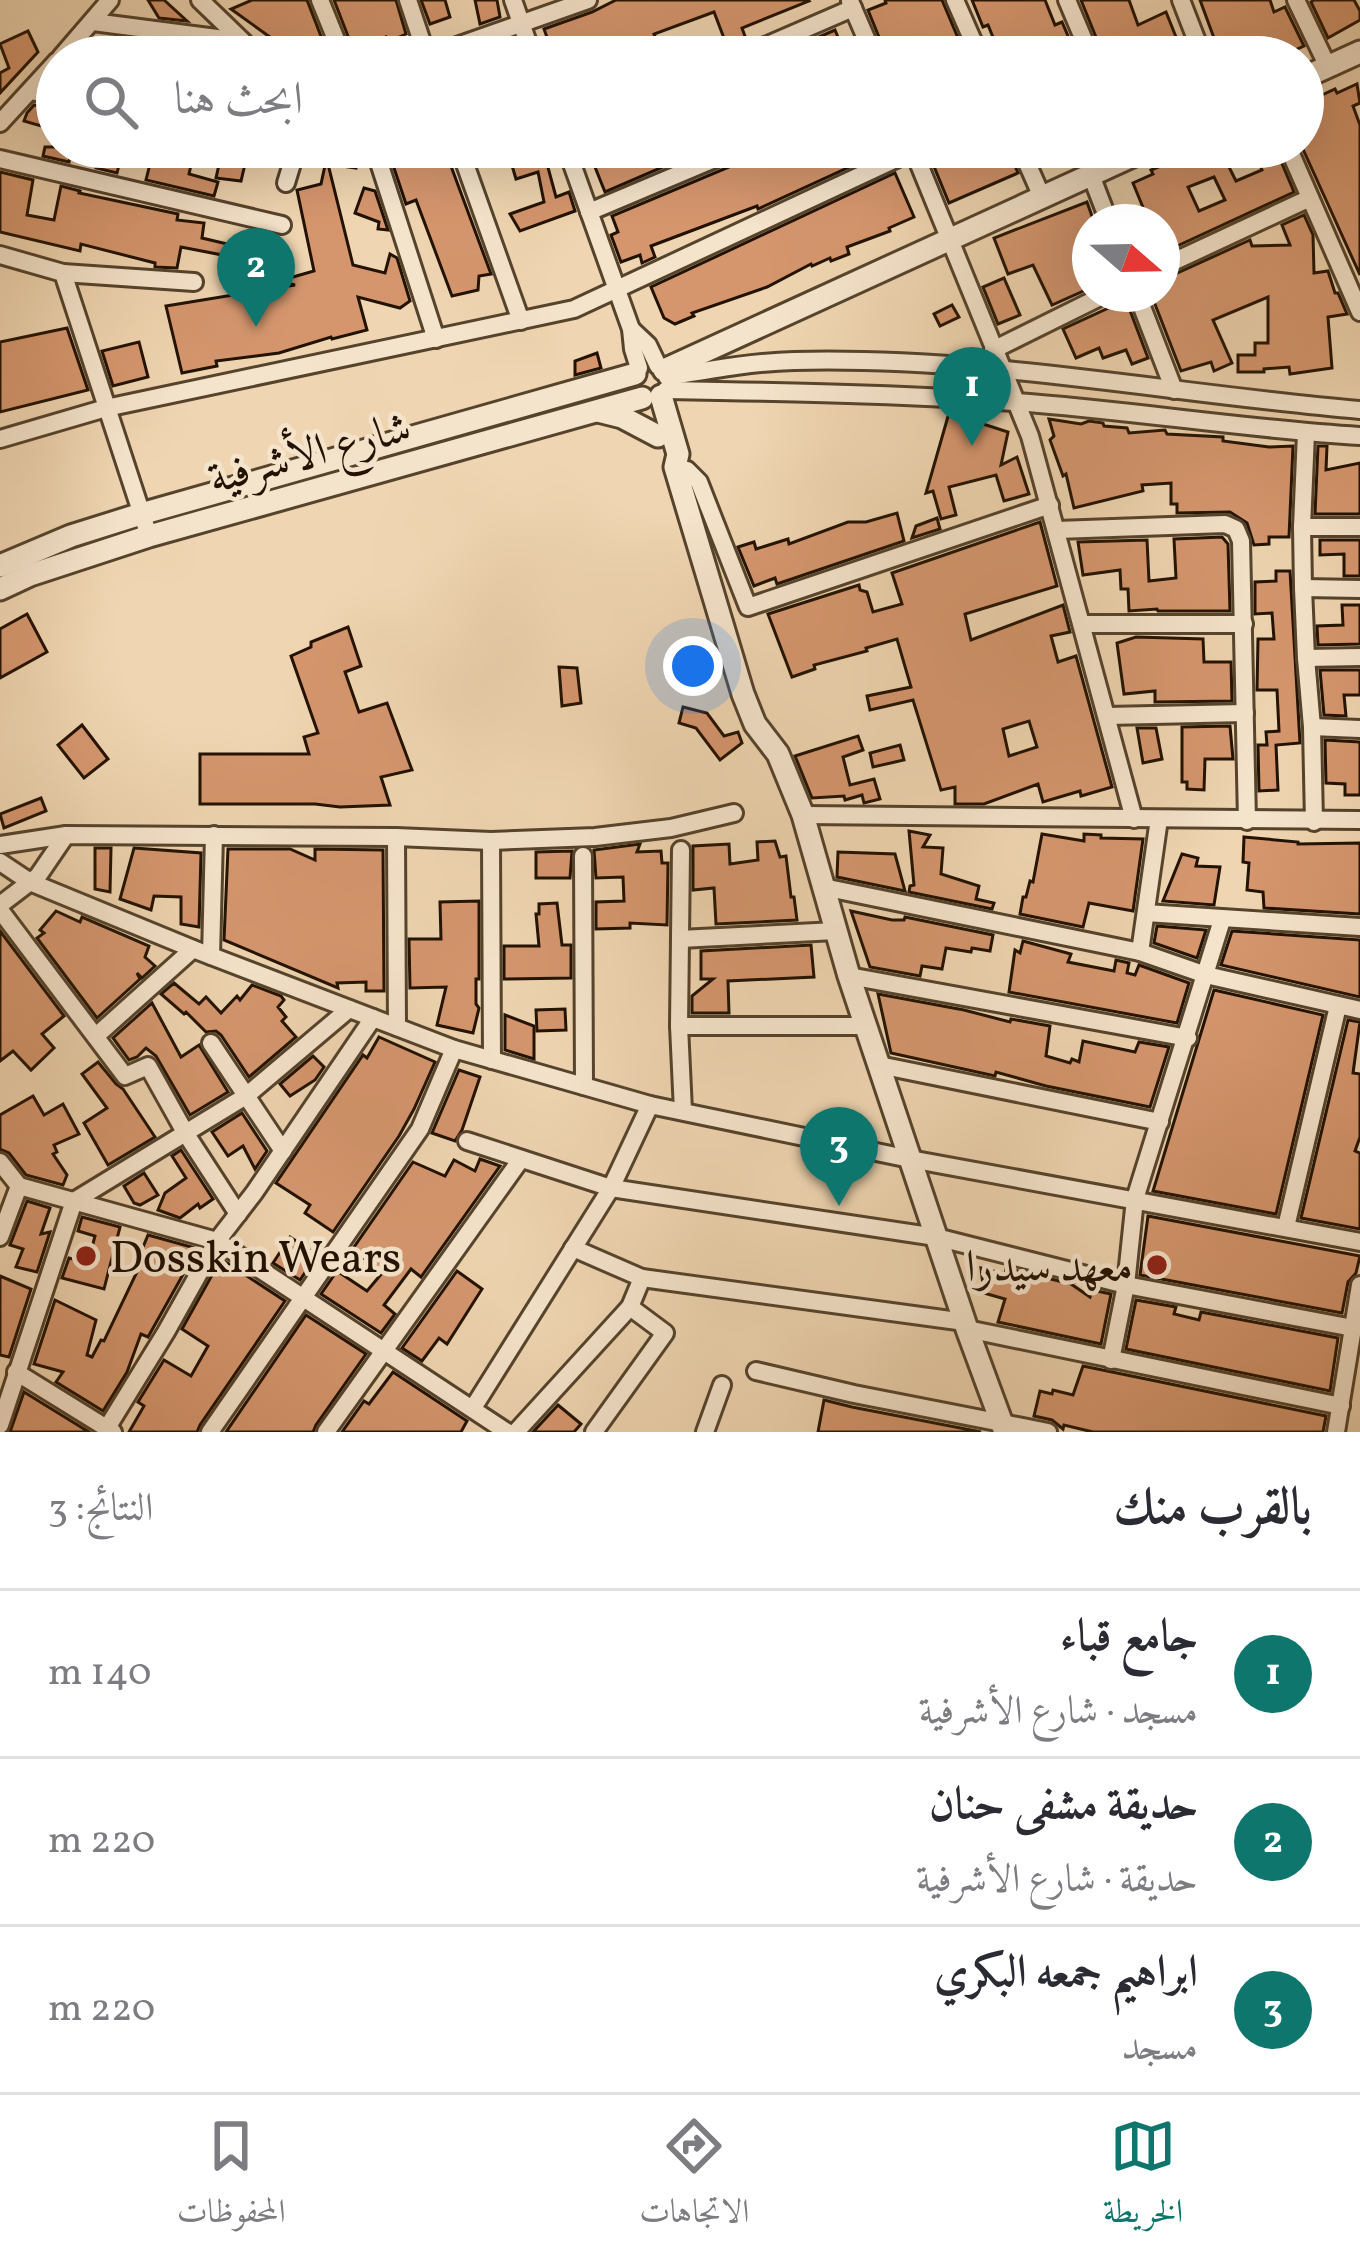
<!DOCTYPE html>
<html lang="ar">
<meta charset="utf-8">
<style>
:root{--surface:#fff;--page:#f2f2f3;--text:#2b2b33;--muted:#7c7c81;--line:#e1e1e2;--accent:#0f766e}
body{margin:0;font-family:Vollkorn,Amiri,serif;background:var(--page);color:var(--text);direction:rtl}
.compass{position:absolute;left:1072px;top:204px;width:108px;height:108px;border-radius:50%;background:var(--surface);box-shadow:0 12px 48px #0002;rotate:110deg}
.you{position:absolute;left:693px;top:666px;width:42px;height:42px;margin:-30px;border:9px solid #fff;border-radius:50%;background:#1a73e8;box-shadow:0 0 0 18px #1a73e833}
.badge{display:grid;place-items:center;width:78px;height:78px;border-radius:50%;background:var(--accent);color:#fff;font-size:39px;font-weight:700}
.pin{position:absolute;translate:-50% -99px;filter:drop-shadow(0 3px 6px #0008)}
.pin::after{content:'';position:absolute;top:63px;width:42px;height:36px;background:inherit;clip-path:polygon(0 0,100% 0,50% 100%)}
.list{margin:0;padding:0;list-style:none}
h2{display:flex;justify-content:space-between;align-items:center;height:156px;margin:0;padding:0 48px;font-size:51px}
h2 small{font-size:39px;font-weight:400;color:var(--muted)}
.list li{display:grid;grid-template-columns:78px 1fr auto;gap:36px;align-items:center;box-sizing:border-box;height:168px;padding:0 48px;border-top:3px solid var(--line)}
.list b{display:block;font-size:45px;white-space:nowrap}
.list p{margin:0;font-size:39px;white-space:nowrap;color:var(--muted)}
.list em{font-size:39px;font-style:normal;color:var(--muted)}
.icon{flex:none;width:66px;height:66px;fill:none;stroke:currentColor;stroke-width:2;stroke-linecap:round;stroke-linejoin:round}
.map{position:relative;flex:none;width:1360px;height:1432px;overflow:hidden;direction:ltr}
.search{position:absolute;background:var(--surface);box-shadow:0 12px 48px #0002;left:36px;right:36px;top:36px;height:132px;display:flex;align-items:center;gap:30px;box-sizing:border-box;padding:0 42px;border-radius:66px;color:var(--muted);font-size:45px}
.sheet{height:660px;background:var(--surface)}
nav{display:flex;justify-content:space-around;align-items:center;box-sizing:border-box;height:168px;border-top:3px solid var(--line);background:var(--surface);font-size:33px;color:var(--muted)}
nav a{display:grid;justify-items:center;gap:6px}
nav .on{color:var(--accent)}
.map>svg:first-child{display:block}
.building{fill:#d5966e;stroke:#221200;stroke-width:3;fill-rule:evenodd}
.lines{fill:none;stroke-linecap:round;stroke-linejoin:round}
.minor-casing{stroke:#55432c;stroke-width:22}
.tertiary-casing{stroke:#55432c;stroke-width:27}
.minor{stroke:#f5e4cc;stroke-width:16}
.tertiary{stroke:#f5e4cc;stroke-width:21}
.poi-dot{fill:#8f2418;stroke:#f5e4cc;stroke-width:4.5}
.labels{text-anchor:middle;stroke-width:9;stroke-linejoin:round;paint-order:stroke}
.street-label{font-size:45px;fill:#221200;stroke:#f5e4cc}
.poi-label{font-size:45px;fill:#221200;stroke:#f5e4cc;text-anchor:start}
</style>
<div class="map">
<svg width="1360" height="1432" viewBox="0 0 1360 1432">
<rect width="100%" height="100%" fill="#efd5b1"/>
<filter id="stains"><feTurbulence type="fractalNoise" baseFrequency=".00167" numOctaves="4"/><feColorMatrix values="0 0 0 0 .2 0 0 0 0 .09 0 0 0 0 .02 0 0 0 .5 -.17"/></filter>
<radialGradient id="worn" r=".72"><stop offset=".6" stop-color="#630" stop-opacity="0"/><stop offset="1" stop-color="#630" stop-opacity=".3"/></radialGradient>
<g class="building">
<path d="M148 0H164L187 21 159 18Z"/>
<path d="M252 0H307L329 57H289L271 42 274 40 231 9Z"/>
<path d="M334 0H396L406 34 388 42 386 37 353 49Z"/>
<path d="M421 0H445L450 17 430 24Z"/>
<path d="M475 0H497L500 17 480 24Z"/>
<path d="M616 0H808L809 1 742 28 746 39 727 46 714 12 654 34 664 57H554L544 29 592 12Z"/>
<path d="M885 0H942L966 57H887L868 10 886 3Z"/>
<path d="M972 0H1045L1055 25 1062 22 1077 57H1001L988 25 983 27Z"/>
<path d="M1081 0H1129L1138 25 1166 12 1184 57H1104Z"/>
<path d="M1200 0H1270L1274 12 1285 7 1304 46 1279 57H1221Z"/>
<path d="M1314 0H1354L1360 11V20L1328 38 1311 2Z"/>
<path d="M835 30 846 57H778L777 55Z"/>
<path d="M28 31 38 52 0 93V73L9 68 0 44Z"/>
<path d="M124 39 165 45 163 57H118Z"/>
<path d="M1357 84 1360 103 1353 106 1360 125V275L1302 147 1303 104 1335 89 1337 93Z"/>
<path d="M34 105 54 109 48 128 24 121 27 113Z"/>
<path d="M45 147H72L69 162 43 156Z"/>
<path d="M172 147H195L189 174 218 182 214 196 146 180 152 156 169 160Z"/>
<path d="M223 147H249L241 181 216 178Z"/>
<path d="M329 147H361L356 168 328 164 353 265 385 273 390 254 397 258 410 301 400 308 358 297 367 330 332 339 331 337 279 353 216 361 217 366 182 373 166 306 295 285 279 281 314 271 297 190 321 184Z"/>
<path d="M387 147H408L412 157 445 150 491 274 479 276 478 290 452 296 416 200 406 204Z"/>
<path d="M525 147H528L530 153 543 149 556 197 569 192 575 211 520 231 510 214 544 202 538 172 516 179 508 152Z"/>
<path d="M587 147H682L686 157 605 192Z"/>
<path d="M756 147H882L884 151 758 209 757 206 651 246 655 257 642 263 640 255 621 262 611 235 618 232 612 216 748 159Z"/>
<path d="M926 147H1007L1018 173 949 203Z"/>
<path d="M1034 147H1074L1041 162Z"/>
<path d="M1193 147H1219L1236 181 1262 170 1252 147H1275L1294 192 1162 253V222H1149L1133 183 1153 174 1151 170 1195 152ZM1214 177 1225 200 1199 211 1188 187Z"/>
<path d="M100 148 122 153 117 173 96 168Z"/>
<path d="M0 172 33 180 27 215 54 220 61 186 80 191 79 193 178 214 177 220 204 223 202 238 253 250 247 273 219 266 222 255 181 247 177 268 155 267V263L81 244 80 251 0 232Z"/>
<path d="M895 173 914 217 889 228 890 231 847 247 849 254 831 261 830 258 812 266 811 264 767 287 692 313 694 316 675 324 664 318 651 287Z"/>
<path d="M364 188 375 191 388 230 378 229 379 222 355 213Z"/>
<path d="M1087 202 1094 222H1090V288L1052 305 1033 265 1008 274 994 238Z"/>
<path d="M1304 215 1313 235 1314 273 1328 271 1335 293H1338L1347 314 1328 317 1332 368 1290 374 1289 367 1264 369V372H1238V355H1255V343H1268V297L1213 320 1232 363 1214 371 1211 362 1181 371 1151 294H1162V280L1250 240 1252 246 1290 245 1282 225Z"/>
<path d="M1004 278 1020 315 998 324 983 287Z"/>
<path d="M1126 300 1148 358 1132 364 1126 350 1103 358 1099 348 1076 358 1063 329Z"/>
<path d="M952 305 959 317 940 326 934 314Z"/>
<path d="M67 328 88 390 0 412V342Z"/>
<path d="M139 342 148 377 113 386 102 351Z"/>
<path d="M597 353 601 368 575 375V361Z"/>
<path d="M949 413 1008 432 1001 465 1017 457 1029 494 1004 501 996 475 949 487 956 515 941 519 933 491 926 493Z"/>
<path d="M1049 419 1081 424 1089 421 1103 423 1104 426 1127 428 1129 433 1165 430 1167 434 1223 437V441L1269 447 1293 446 1289 537H1269V544L1254 545 1247 523 1230 512 1177 513V504H1171V483L1142 485 1143 491 1074 508 1066 474 1063 476 1050 440 1054 436Z"/>
<path d="M1318 446H1327L1326 470 1360 463V514H1315Z"/>
<path d="M897 513 904 541 777 584 775 578 754 586 738 547 754 542 756 549 788 539 789 544 848 522H866Z"/>
<path d="M937 518 940 529 912 538 916 526Z"/>
<path d="M1040 522 1057 586 965 614 971 640 1063 605 1070 632 1051 636 1058 662 1076 656 1112 787 1081 796 1080 791 1043 802 1038 784 984 804H955V787L941 790 913 700 870 710 867 696 911 687 897 639 866 648 867 651 814 665 815 669 792 677 768 614 859 585 860 590 867 592 873 612 902 604 892 573ZM1029 721 1037 747 1009 756 1003 729Z"/>
<path d="M1222 537 1228 544 1230 611H1158L1157 609 1129 611 1128 589H1121L1120 570 1083 575 1078 542 1147 540 1149 581 1176 578 1174 539Z"/>
<path d="M1320 540H1360V576H1344V554L1320 555Z"/>
<path d="M1276 571H1290L1300 743 1276 745 1278 790 1259 791 1258 745H1267L1266 732 1279 731 1277 690H1257L1258 639H1274L1272 613 1255 614V582L1276 581Z"/>
<path d="M1342 605H1360V644L1318 645 1317 626 1343 625Z"/>
<path d="M27 614 47 652 0 678V629Z"/>
<path d="M348 627 361 666 345 672 359 712 387 703 412 770 381 777 390 805 340 807 315 804H200V754H309L304 737 318 733 291 656 311 647V642Z"/>
<path d="M1136 637 1203 639 1204 662H1231L1232 701 1155 702V691L1124 694 1117 643Z"/>
<path d="M559 667 577 668 581 703 562 706Z"/>
<path d="M1320 670H1360V695H1344L1346 716 1324 715Z"/>
<path d="M683 707 707 713 724 736 738 732 742 743 720 760 696 728 679 723Z"/>
<path d="M82 725 108 759 84 778 58 745Z"/>
<path d="M1230 726 1233 759H1205L1204 790 1187 789V782H1182V727Z"/>
<path d="M1137 728H1156L1162 759 1143 763Z"/>
<path d="M858 736 863 750 843 757 850 785 874 779 880 799 864 803 862 795 845 800 844 796 812 798 795 756Z"/>
<path d="M1325 740 1360 742V795H1345V784L1326 783Z"/>
<path d="M900 745 904 760 873 767 870 753Z"/>
<path d="M41 798 46 811 4 828 0 814Z"/>
<path d="M909 831 930 835 923 847 943 848 941 874 979 886 976 899 994 903 992 909 909 892 910 886 914 885Z"/>
<path d="M1042 834 1084 841V834L1101 835V838L1143 839 1133 911 1089 903 1083 927 1020 914 1023 897H1026L1030 881 1033 882Z"/>
<path d="M1244 837 1298 842V844L1360 843V914L1264 908 1263 892 1247 890 1249 863 1243 862Z"/>
<path d="M775 841 780 857 786 856 791 897H794L797 920 716 924 714 888 693 890V846L729 844 730 864 758 860 757 842Z"/>
<path d="M640 844 637 852 661 851 662 863H668L667 925 630 923V928L596 929V902L624 901 623 877 596 878 594 850Z"/>
<path d="M95 848H111L110 892 95 889Z"/>
<path d="M134 848 201 853 199 927 181 924V897L154 896 151 910 120 899Z"/>
<path d="M228 849H290L315 860V849L383 850 384 991H366V982L337 983 338 988 224 940Z"/>
<path d="M572 851 570 878H536V852Z"/>
<path d="M838 852 895 854 905 891 837 877Z"/>
<path d="M1182 854 1198 858 1196 866 1220 867 1214 905 1163 901Z"/>
<path d="M479 901V979H476V1004L479 1008 473 1033 437 1025 446 987 410 988 409 939H441L440 902Z"/>
<path d="M557 903 562 945H571V978L504 979V946H539L536 914H539V904Z"/>
<path d="M56 911 80 922 82 917 149 946 145 957 155 966 142 978 137 973 140 979 97 1018 37 938 44 933 40 930Z"/>
<path d="M851 911 892 920H904L905 917 993 935 990 951 972 948 971 952 946 948 942 969 922 966 920 976 870 967Z"/>
<path d="M1157 926 1206 930 1197 958 1154 943Z"/>
<path d="M0 931 64 1016 42 1034 54 1048 31 1070 13 1051 0 1061Z"/>
<path d="M1232 931 1360 940V997L1221 965Z"/>
<path d="M1023 941 1071 954 1068 962 1114 971 1116 960 1129 963 1127 973 1135 975 1139 965 1189 983 1177 1023 1009 992 1015 950 1020 953Z"/>
<path d="M811 945 814 977 728 981 729 1013H692V996L713 979H701V951Z"/>
<path d="M174 983 199 1004 206 997 221 1013 237 996 240 1000 252 985 281 996 284 1000 278 1007 286 1017 282 1021 296 1037 249 1077 221 1035 216 1031 206 1032 186 1012 184 1014 161 994Z"/>
<path d="M1214 990 1323 1015 1276 1214 1153 1191Z"/>
<path d="M878 994 964 1010 1010 1022 1011 1019 1050 1026 1046 1056 1070 1063 1072 1059 1079 1062 1083 1041 1135 1052 1139 1042 1169 1047 1150 1107 1046 1086 996 1072 995 1076 891 1053Z"/>
<path d="M152 1003 181 1057 199 1045 228 1092 190 1115 156 1056 146 1048 137 1057 129 1060 113 1038Z"/>
<path d="M565 1009 566 1030 537 1031 536 1010Z"/>
<path d="M505 1015 534 1026V1059L505 1050Z"/>
<path d="M1348 1020 1360 1022 1353 1073 1360 1074V1137L1355 1151 1360 1153V1229L1301 1218Z"/>
<path d="M379 1037 435 1062 414 1109 399 1136 333 1232 305 1213 310 1205 276 1183 363 1055 367 1058Z"/>
<path d="M313 1056 324 1067 315 1080 290 1096 280 1084Z"/>
<path d="M98 1062 116 1084 123 1089 155 1137 108 1165 84 1123 107 1108 82 1074Z"/>
<path d="M459 1070 480 1077 462 1130 455 1141 432 1133Z"/>
<path d="M33 1096 44 1115 63 1104 79 1134 54 1145 57 1152 53 1154 67 1175 63 1185 26 1175 9 1153 0 1149V1115Z"/>
<path d="M242 1113 267 1151 255 1169 243 1146 228 1156 212 1132Z"/>
<path d="M181 1150 213 1199 200 1208 198 1204 180 1218 158 1210 165 1193 186 1178 172 1156Z"/>
<path d="M480 1159 500 1166 421 1277 411 1269 384 1305 395 1314 381 1333 321 1294 337 1271 367 1291 383 1272 352 1250 413 1162 445 1176 454 1160 475 1171Z"/>
<path d="M144 1173 158 1195 140 1205 134 1203 124 1186Z"/>
<path d="M27 1201 50 1208 41 1234 50 1232 37 1272 16 1267 23 1249 10 1245Z"/>
<path d="M1148 1216 1360 1256 1356 1273 1348 1282 1342 1313 1140 1275Z"/>
<path d="M82 1217 120 1227 104 1289 62 1278 69 1258 88 1263 95 1236 78 1231Z"/>
<path d="M148 1235 195 1248 185 1271 148 1337 141 1334 127 1372 103 1411 56 1382 63 1372 34 1364 55 1300 96 1320 87 1355 92 1357 101 1340 104 1341 145 1255 141 1252Z"/>
<path d="M290 1237 317 1255 300 1280 273 1263Z"/>
<path d="M221 1259 285 1301 200 1425 197 1432H129L144 1406 138 1402 164 1360 191 1376 208 1346 182 1329Z"/>
<path d="M981 1268 1005 1274 1006 1268 1071 1284 1090 1297 1092 1290 1111 1294 1101 1344 998 1322 1005 1299 984 1293Z"/>
<path d="M457 1271 482 1289 447 1344 439 1338 422 1361 402 1348Z"/>
<path d="M0 1276 31 1289 9 1357 0 1355Z"/>
<path d="M1136 1300 1176 1307 1174 1314 1199 1320 1201 1312 1338 1338 1330 1391 1126 1349Z"/>
<path d="M306 1315 366 1354 316 1425 313 1432H226Z"/>
<path d="M1083 1366 1326 1416 1323 1432H1093L1064 1425 1063 1429 1052 1420 1034 1416 1040 1391 1052 1394 1053 1390 1073 1395Z"/>
<path d="M393 1372 467 1421 461 1432H342L364 1401 369 1404Z"/>
<path d="M24 1392 89 1432H10Z"/>
<path d="M824 1400 852 1407 981 1432H818Z"/>
<path d="M558 1405 581 1424 574 1432H533Z"/>
</g>
<g class="lines">
<defs>
<g id="minor">
<path d="M200 0 259 57"/>
<path d="M320 0 343 57"/>
<path d="M408 0 427 57"/>
<path d="M513 0 533 57"/>
<path d="M955 0 980 57"/>
<path d="M1067 0 1091 57"/>
<path d="M1181 0 1203 57"/>
<path d="M1296 0 1328 67"/>
<path d="M850 1 874 57"/>
<path d="M93 22 240 41"/>
<path d="M61 57 110 0"/>
<path d="M426 57 588 0"/>
<path d="M740 57 853 8"/>
<path d="M30 91 57 96"/>
<path d="M0 123 57 61"/>
<path d="M374 147 436 339"/>
<path d="M459 147 521 321"/>
<path d="M566 147 631 329 633 349 639 368"/>
<path d="M912 147 1030 436 1134 819"/>
<path d="M1020 147 1042 197"/>
<path d="M1288 147 1360 312"/>
<path d="M0 159 282 225"/>
<path d="M1091 175 1109 222"/>
<path d="M286 183 297 147"/>
<path d="M589 212 743 147"/>
<path d="M0 255 63 273 149 536"/>
<path d="M1162 267 1310 198"/>
<path d="M63 273 194 282"/>
<path d="M1137 294 1174 390"/>
<path d="M631 329 648 345 658 366"/>
<path d="M993 350 1106 294"/>
<path d="M667 377C709 370 752 362 794 361 984 356 1172 394 1360 410"/>
<path d="M666 390C782 392 898 394 1014 402 1129 410 1244 429 1360 436"/>
<path d="M1306 433 1302 527 1303 588 1306 658 1312 727 1314 822"/>
<path d="M0 439 106 408 574 309 913 151"/>
<path d="M675 467 687 470 699 482 748 607 1050 505"/>
<path d="M1302 527H1360"/>
<path d="M1057 530 1225 524 1236 529 1241 541 1247 821"/>
<path d="M1303 588 1360 589"/>
<path d="M1082 624H1244"/>
<path d="M1306 658 1360 657"/>
<path d="M1107 716 1245 713"/>
<path d="M1312 727 1360 729"/>
<path d="M803 815 1360 820"/>
<path d="M396 837 397 1027"/>
<path d="M491 841 492 1060"/>
<path d="M0 845 66 835 396 837 491 841 595 837 671 828 734 813"/>
<path d="M681 850 679 1026 683 1111"/>
<path d="M583 856 584 1086"/>
<path d="M0 862 30 882 193 949 454 1049 650 1105"/>
<path d="M823 887 1140 952 1206 975 1360 1010"/>
<path d="M0 905 38 876 66 835"/>
<path d="M0 910 125 1076 148 1066 186 1134 238 1214"/>
<path d="M1146 913 1360 927"/>
<path d="M680 939 836 931"/>
<path d="M1140 952 1159 819"/>
<path d="M211 956 214 835"/>
<path d="M849 976 1188 1038"/>
<path d="M679 1026H865"/>
<path d="M96 1036 193 949"/>
<path d="M211 1043 283 1151"/>
<path d="M879 1065 1160 1122"/>
<path d="M467 1141 611 1188 936 1237 1126 1285 1353 1328"/>
<path d="M0 1162 19 1186 217 1241 507 1432"/>
<path d="M1286 1227 1338 1006"/>
<path d="M0 1237 19 1186"/>
<path d="M573 1248 642 1278 965 1322"/>
<path d="M967 1329 1341 1406"/>
<path d="M1111 1360 1126 1285 1135 1199 1222 920"/>
<path d="M756 1371 854 1394 1048 1432"/>
<path d="M16 1372 113 1432"/>
<path d="M473 1408 611 1188 650 1105 910 1159 1360 1242"/>
<path d="M0 1425 74 1201 246 1096 349 1009"/>
<path d="M107 1428 166 1332 217 1241 254 1193 373 1018"/>
<path d="M210 1432 420 1129 454 1049"/>
<path d="M326 1432 521 1159"/>
<path d="M516 1432 630 1307"/>
<path d="M594 1432 665 1333 630 1307 642 1278"/>
<path d="M705 1432 722 1385"/>
<path d="M1336 1432 1360 1285"/>
</g>
<g id="tertiary">
<path d="M1303 78 1360 52"/>
<path d="M664 370 1152 147"/>
<path d="M661 396 678 454 675 467 743 694 755 724 778 754 803 815 849 976 967 1329 1005 1432"/>
<path d="M598 411 622 417 658 436"/>
<path d="M0 566 71 536 141 514 635 374"/>
<path d="M0 589 30 575 149 536 642 398"/>
</g>
</defs>
<use href="#minor" class="minor-casing"/>
<use href="#tertiary" class="tertiary-casing"/>
<use href="#minor" class="minor"/>
<use href="#tertiary" class="tertiary"/>
</g>
<g class="poi-dot">
<circle cx="86" cy="1256" r="12"/>
<circle cx="1157" cy="1265" r="12"/>
</g>
<g class="labels">
<g class="street-label">
<text transform="translate(309 451) rotate(-15)" y="16">شارع الأشرفية</text>
</g>
<g class="poi-label">
<text x="110" y="1272">Dosskin Wears</text>
<text x="1133" y="1281" text-anchor="end">معهد سيدرا</text>
</g>
</g>
<rect width="100%" height="100%" filter="url(#stains)"/>
<rect width="100%" height="100%" fill="url(#worn)"/>
</svg>
<svg class="compass" viewBox="-18 -18 36 36"><path d="M0-13l5 13h-10z" fill="#e53935"/><path d="M0 13l5-13h-10z" fill="#7c7c81"/></svg>
<div class="you"></div>
<div class="pin badge" style="left:972px;top:446px">1</div>
<div class="pin badge" style="left:256px;top:327px">2</div>
<div class="pin badge" style="left:839px;top:1206px">3</div>
<div class="search"><svg class="icon" aria-label="search" viewBox="0 0 24 24"><circle cx="10" cy="10" r="6"/><path d="M15 15l6 6"/></svg>ابحث هنا</div>
</div>
<section class="sheet">
<h2>بالقرب منك<small>النتائج: 3</small></h2>
<ul class="list">
<li><span class="badge">1</span><div><b>جامع قباء</b><p>مسجد · شارع الأشرفية</p></div><em>140 m</em></li>
<li><span class="badge">2</span><div><b>حديقة مشفى حنان</b><p>حديقة · شارع الأشرفية</p></div><em>220 m</em></li>
<li><span class="badge">3</span><div><b>ابراهيم جمعه البكري</b><p>مسجد</p></div><em>220 m</em></li>
</ul>
</section>
<nav>
<a class="on"><svg class="icon" aria-label="map" viewBox="0 0 24 24"><path d="M3 6l6-2 6 2 6-2v14l-6 2-6-2-6 2zM9 4v14M15 6v14"/></svg>الخريطة</a>
<a><svg class="icon" aria-label="directions" viewBox="0 0 24 24"><path d="M12 3l9 9-9 9-9-9zM9 14v-3h6M13 9l2 2-2 2"/></svg>الاتجاهات</a>
<a><svg class="icon" aria-label="saved" viewBox="0 0 24 24"><path d="M7 4h10v16l-5-4-5 4z"/></svg>المحفوظات</a>
</nav>
